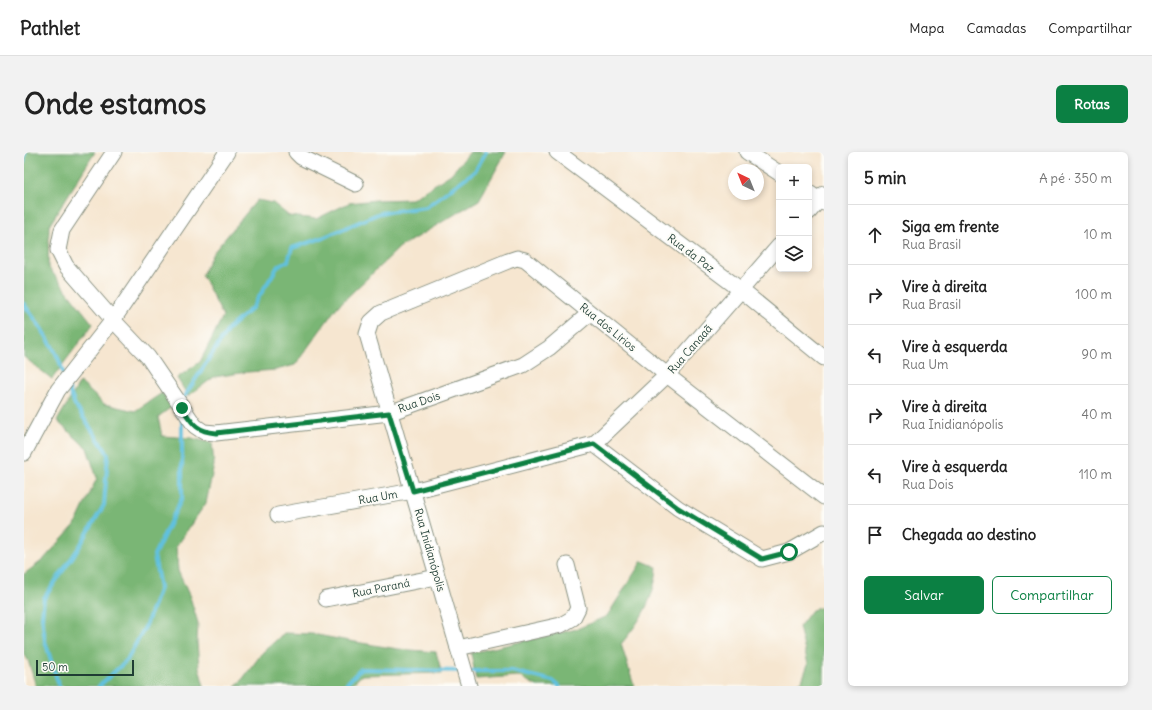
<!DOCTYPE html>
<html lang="pt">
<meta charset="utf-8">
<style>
:root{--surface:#fff;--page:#f2f2f2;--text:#222;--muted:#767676;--line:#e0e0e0;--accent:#0b8043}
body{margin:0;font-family:Delius,sans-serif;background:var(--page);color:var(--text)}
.controls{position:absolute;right:12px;top:12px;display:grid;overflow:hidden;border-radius:6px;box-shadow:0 2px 6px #0003}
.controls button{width:36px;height:36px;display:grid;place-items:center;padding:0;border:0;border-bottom:1px solid var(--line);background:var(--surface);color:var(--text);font:20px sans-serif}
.compass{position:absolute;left:704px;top:12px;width:36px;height:36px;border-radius:50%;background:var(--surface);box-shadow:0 2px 6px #0003;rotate:317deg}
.scale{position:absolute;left:12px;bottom:10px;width:98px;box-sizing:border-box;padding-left:4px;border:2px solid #1f3d34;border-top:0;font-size:11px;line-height:14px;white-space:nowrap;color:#1f3d34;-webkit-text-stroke:3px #fdfcf7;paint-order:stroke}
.stop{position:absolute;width:12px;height:12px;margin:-9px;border:3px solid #0b8043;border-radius:50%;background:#fff}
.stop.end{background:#0b8043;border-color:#fff;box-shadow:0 1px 4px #0008}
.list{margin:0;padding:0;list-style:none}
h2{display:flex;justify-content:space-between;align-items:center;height:52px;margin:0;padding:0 16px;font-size:17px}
h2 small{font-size:13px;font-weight:400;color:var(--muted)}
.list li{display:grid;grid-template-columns:26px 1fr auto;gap:12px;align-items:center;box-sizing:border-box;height:60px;padding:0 16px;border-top:1px solid var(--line)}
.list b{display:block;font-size:15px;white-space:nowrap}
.list p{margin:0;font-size:13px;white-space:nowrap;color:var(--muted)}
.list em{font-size:13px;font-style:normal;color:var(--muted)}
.actions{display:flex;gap:8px;padding:12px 16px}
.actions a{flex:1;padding:9px 0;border:1px solid var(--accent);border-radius:6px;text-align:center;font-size:14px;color:var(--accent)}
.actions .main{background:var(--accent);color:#fff}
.icon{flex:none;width:22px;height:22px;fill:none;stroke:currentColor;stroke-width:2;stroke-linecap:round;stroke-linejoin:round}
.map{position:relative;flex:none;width:800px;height:534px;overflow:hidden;border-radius:6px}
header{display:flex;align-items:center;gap:24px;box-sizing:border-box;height:56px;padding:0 20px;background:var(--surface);border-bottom:1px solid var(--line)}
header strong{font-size:19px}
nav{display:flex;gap:22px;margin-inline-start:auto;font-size:14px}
.intro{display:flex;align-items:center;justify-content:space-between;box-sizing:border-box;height:96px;padding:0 24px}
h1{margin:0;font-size:28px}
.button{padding:10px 18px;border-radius:6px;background:var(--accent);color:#fff;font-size:14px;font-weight:700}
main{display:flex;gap:24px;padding:0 24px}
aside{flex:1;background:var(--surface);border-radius:6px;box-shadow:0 2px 6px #0003}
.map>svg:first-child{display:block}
.forest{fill:#7ab675;stroke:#4c7a54}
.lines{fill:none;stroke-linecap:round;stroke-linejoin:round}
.stream{stroke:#61c1df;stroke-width:4}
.street-casing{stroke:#8a9282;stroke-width:17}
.street{stroke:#fff;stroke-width:15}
.route{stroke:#0b8043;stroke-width:5}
.labels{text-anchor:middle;stroke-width:4;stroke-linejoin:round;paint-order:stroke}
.street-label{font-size:11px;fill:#1f3d34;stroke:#fdfcf7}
</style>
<header>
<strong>Pathlet</strong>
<nav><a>Mapa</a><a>Camadas</a><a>Compartilhar</a></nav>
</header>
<div class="intro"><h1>Onde estamos</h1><a class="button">Rotas</a></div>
<main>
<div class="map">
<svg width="800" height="534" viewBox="0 0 800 534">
<rect width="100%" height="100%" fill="#fdfcf7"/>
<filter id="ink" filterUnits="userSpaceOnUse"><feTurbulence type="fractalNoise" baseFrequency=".025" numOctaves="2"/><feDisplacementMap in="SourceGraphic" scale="8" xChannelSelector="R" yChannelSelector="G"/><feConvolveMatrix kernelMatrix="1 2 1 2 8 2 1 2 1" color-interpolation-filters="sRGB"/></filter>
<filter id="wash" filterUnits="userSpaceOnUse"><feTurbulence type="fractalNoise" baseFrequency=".012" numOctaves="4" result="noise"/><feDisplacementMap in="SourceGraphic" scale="16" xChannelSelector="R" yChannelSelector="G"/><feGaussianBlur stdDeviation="0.9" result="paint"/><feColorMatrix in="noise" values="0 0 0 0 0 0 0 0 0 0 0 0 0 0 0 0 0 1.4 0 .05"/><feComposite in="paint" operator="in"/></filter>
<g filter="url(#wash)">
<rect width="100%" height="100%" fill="#f6e6d0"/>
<g class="forest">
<path d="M0 0H71L25 74 24 115 69 172 28 227 0 205Z"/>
<path d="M446 0H482L455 48 376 95 313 155 271 213 252 218 223 220 190 225 164 244 153 226 176 210 199 164 178 123 189 101 233 48 249 51 265 64 292 67 325 51 352 48 388 47 427 22Z"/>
<path d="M56 230 80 252 111 259 141 239 150 253 134 265 138 284 167 286 188 291 190 313 182 351 152 394 154 419 166 445 174 471 173 490 175 516 180 534H12L4 508 0 503V422L19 408 51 373 73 326 63 296 33 269Z"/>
<path d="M618 409 633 415C631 445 616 470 597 492L610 534H513L494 524 452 527 447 501 553 477 583 464Z"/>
<path d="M800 455V534H770L778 529 784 512 775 475 788 458Z"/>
<path d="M260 481 288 482 325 489 374 497 412 500 418 521 338 523 326 534H211L217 529 239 500Z"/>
</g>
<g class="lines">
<g class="stream">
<path d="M0 10 1 0"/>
<path d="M0 152C14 172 36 200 40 225"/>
<path d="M158 248 205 176 228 156 254 114 264 109 268 96 298 86 356 61 402 55 451 19 462 0"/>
<path d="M444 519H488L529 529 535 534"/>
<path d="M35 534 21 489 18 465 20 446 54 397 80 353 84 302 51 253 43 233"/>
<path d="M75 534 103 508 122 473 136 436 130 403 158 346V263"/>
<path d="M320 534 337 517 438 519"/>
</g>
</g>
</g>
<g filter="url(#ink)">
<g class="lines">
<defs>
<g id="street">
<path d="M90 0 38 78 34 98 42 114 89 168 124 205 171 274 180 280 192 281 365 261 499 213 525 196 566 161"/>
<path d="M272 0 277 5 332 32"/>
<path d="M533 0 717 138 800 206"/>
<path d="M723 0 755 21"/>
<path d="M785 41 800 51"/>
<path d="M785 60 800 42"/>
<path d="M570 292 654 356 738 407 765 400 800 380"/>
<path d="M0 301 34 238 89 168 203 0"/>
<path d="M254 363 389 339 570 292 643 223 755 94"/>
<path d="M302 447 413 425"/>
<path d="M434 496 537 473 549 466 554 456 543 413"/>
<path d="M445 534 343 182 347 170 357 161 484 109 493 106 501 108 643 223 800 345"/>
</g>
</defs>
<use href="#street" class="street-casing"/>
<use href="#street" class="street"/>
</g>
</g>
<g class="lines" filter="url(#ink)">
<path class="route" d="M158 256C169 272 172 279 192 281L365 261 389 339 570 292 654 356 738 407 765 400"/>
</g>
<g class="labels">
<g class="street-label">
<text transform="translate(667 101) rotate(37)" y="4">Rua da Paz</text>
<text transform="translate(584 175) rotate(39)" y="4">Rua dos Lírios</text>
<text transform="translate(666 197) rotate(-49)" y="4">Rua Canaaã</text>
<text transform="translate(395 250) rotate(-19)" y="4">Rua Dois</text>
<text transform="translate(354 345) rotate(-10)" y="4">Rua Um</text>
<text transform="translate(406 398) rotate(74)" y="4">Rua Inidianópolis</text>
<text transform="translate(357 436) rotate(-11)" y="4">Rua Paraná</text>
</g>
</g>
</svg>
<div class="controls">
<button>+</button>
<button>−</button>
<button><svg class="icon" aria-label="layers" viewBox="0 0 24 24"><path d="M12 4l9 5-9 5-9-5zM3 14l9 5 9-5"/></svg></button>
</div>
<svg class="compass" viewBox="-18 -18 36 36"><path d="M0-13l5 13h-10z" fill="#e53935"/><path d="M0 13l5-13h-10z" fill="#767676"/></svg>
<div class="scale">50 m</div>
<div class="stop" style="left:765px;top:400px"></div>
<div class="stop end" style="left:158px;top:256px"></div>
</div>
<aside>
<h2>5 min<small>A pé · 350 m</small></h2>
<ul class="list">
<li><svg class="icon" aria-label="ahead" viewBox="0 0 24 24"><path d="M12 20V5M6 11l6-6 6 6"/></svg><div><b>Siga em frente</b><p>Rua Brasil</p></div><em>10 m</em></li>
<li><svg class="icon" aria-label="right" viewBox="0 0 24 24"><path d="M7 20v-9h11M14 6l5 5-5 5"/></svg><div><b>Vire à direita</b><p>Rua Brasil</p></div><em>100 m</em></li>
<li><svg class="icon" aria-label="left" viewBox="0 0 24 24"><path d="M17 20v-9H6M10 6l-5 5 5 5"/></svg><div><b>Vire à esquerda</b><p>Rua Um</p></div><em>90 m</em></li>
<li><svg class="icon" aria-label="right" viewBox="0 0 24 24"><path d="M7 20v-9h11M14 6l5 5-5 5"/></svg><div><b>Vire à direita</b><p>Rua Inidianópolis</p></div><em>40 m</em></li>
<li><svg class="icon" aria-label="left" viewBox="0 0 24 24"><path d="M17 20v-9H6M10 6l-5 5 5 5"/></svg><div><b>Vire à esquerda</b><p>Rua Dois</p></div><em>110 m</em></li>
<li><svg class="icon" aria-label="arrive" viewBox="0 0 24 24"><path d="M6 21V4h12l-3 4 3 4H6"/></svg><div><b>Chegada ao destino</b></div></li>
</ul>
<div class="actions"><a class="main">Salvar</a><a>Compartilhar</a></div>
</aside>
</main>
